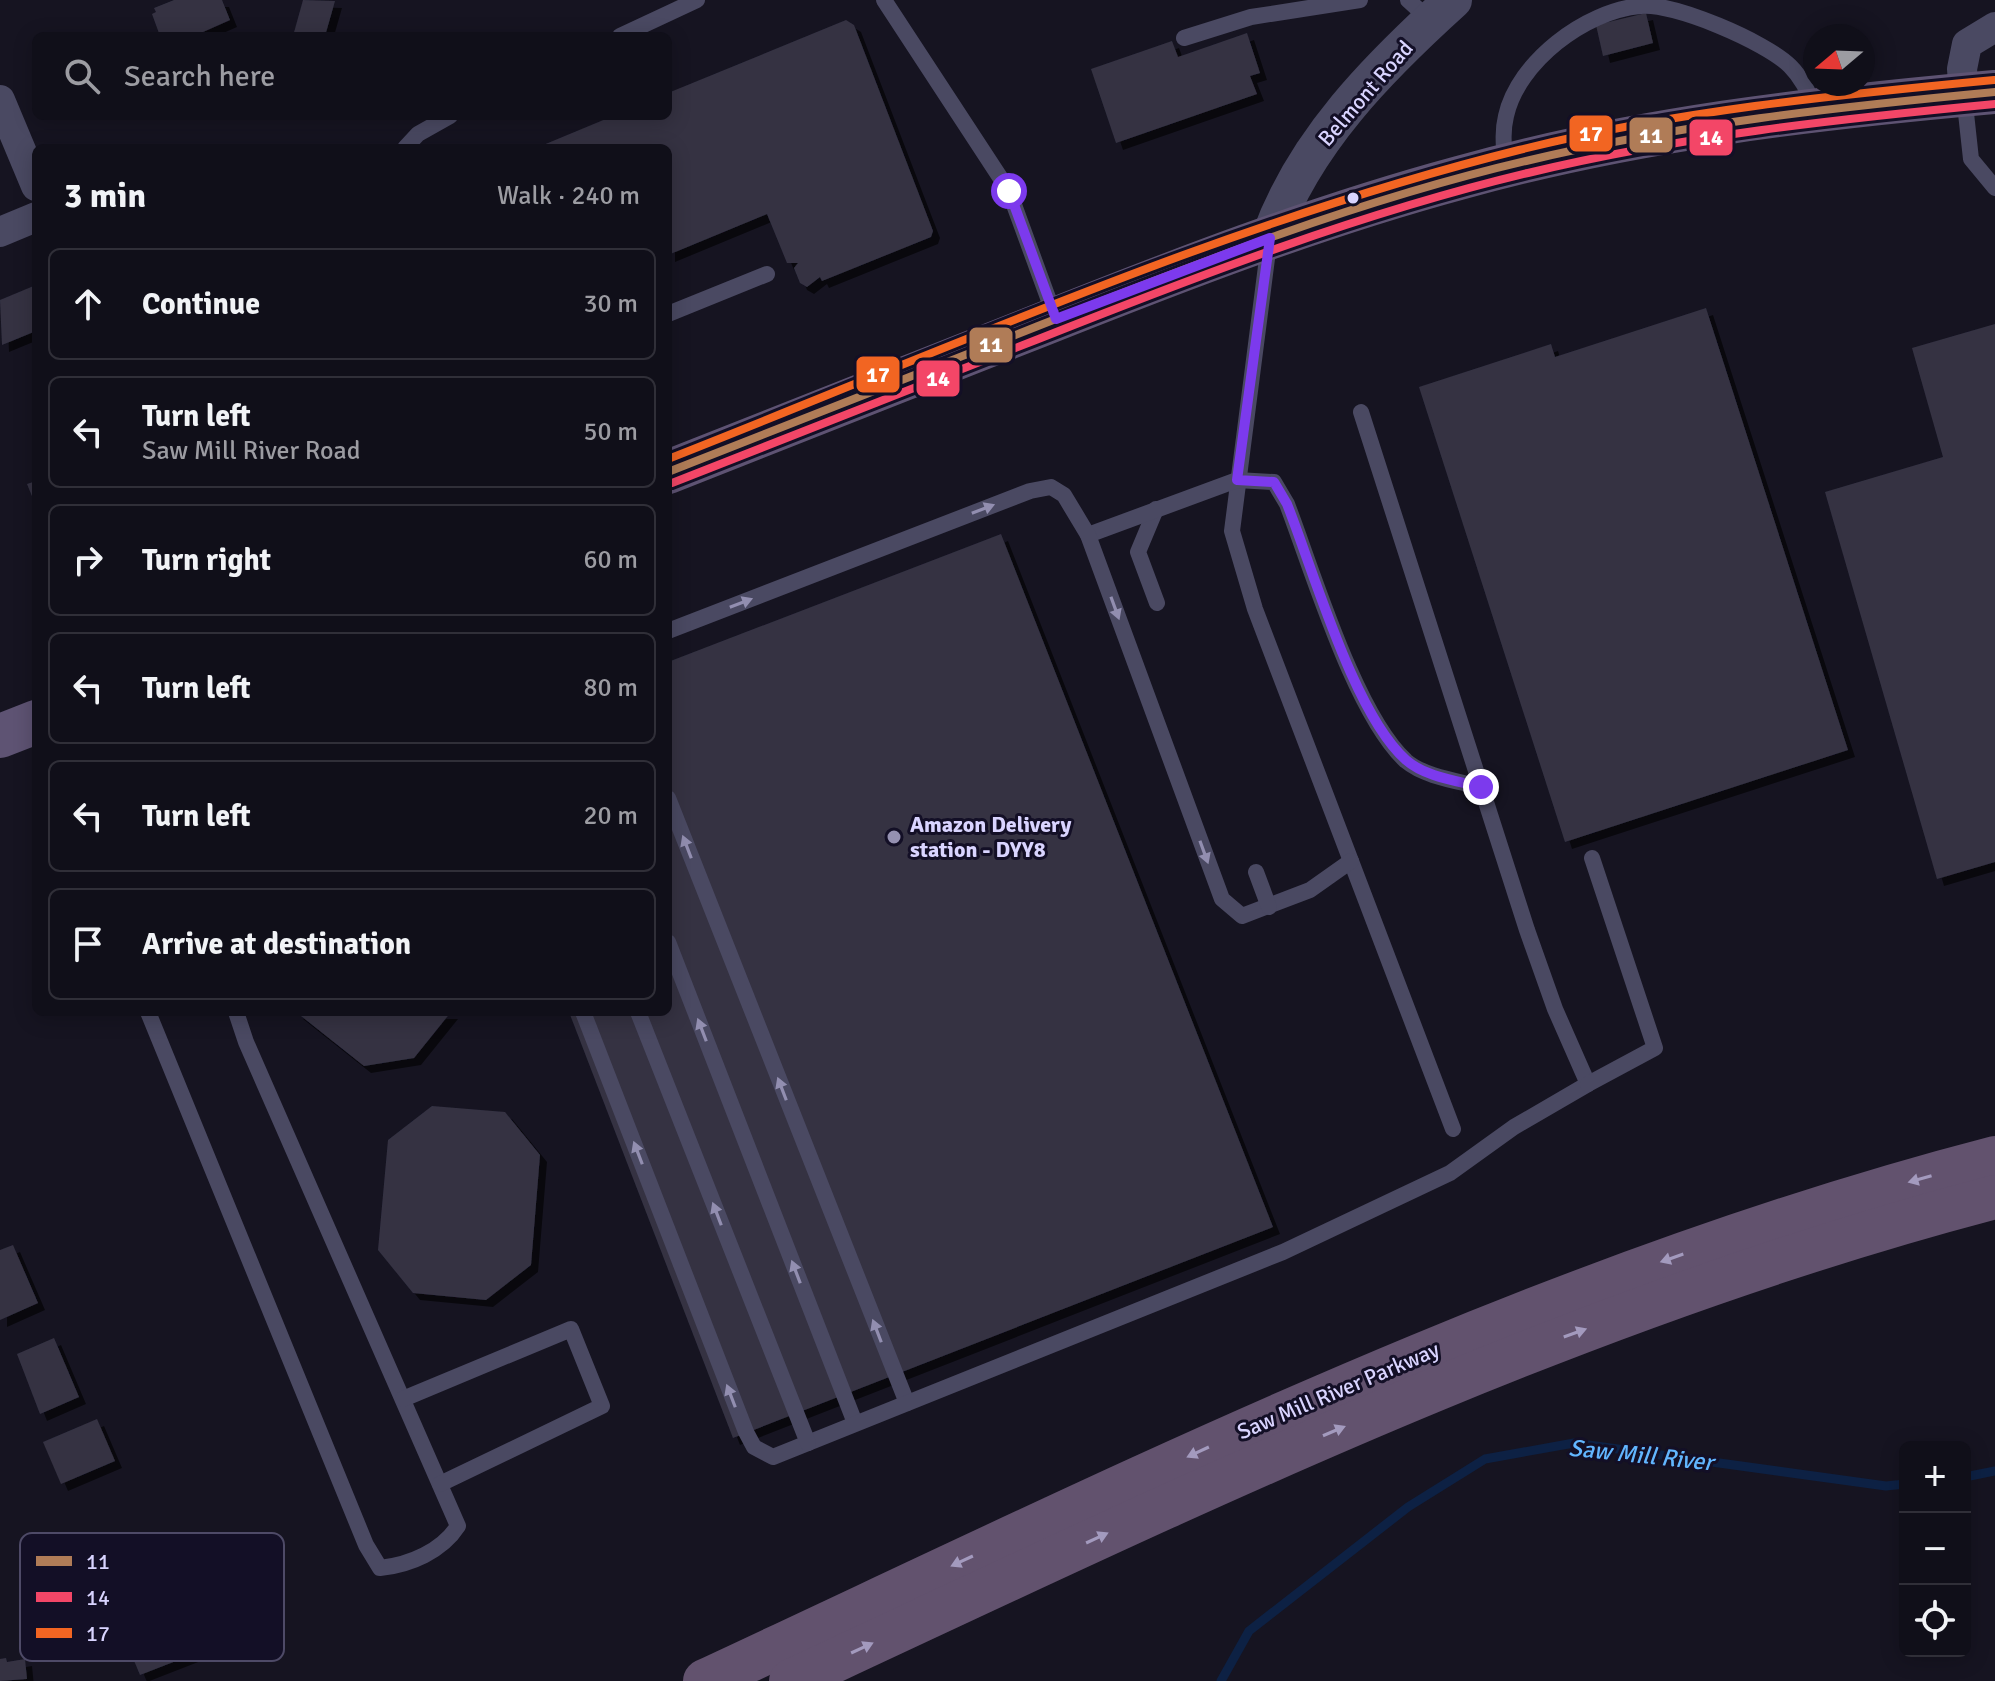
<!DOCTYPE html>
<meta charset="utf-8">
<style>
:root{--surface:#100f19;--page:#1e1d26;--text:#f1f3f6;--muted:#9c9ca2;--line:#302f38}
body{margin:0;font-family:Signika,sans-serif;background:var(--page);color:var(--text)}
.controls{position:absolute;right:24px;bottom:24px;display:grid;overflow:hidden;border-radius:12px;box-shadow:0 4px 20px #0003}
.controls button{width:72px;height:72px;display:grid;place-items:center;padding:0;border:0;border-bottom:2px solid var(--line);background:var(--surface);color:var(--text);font:40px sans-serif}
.compass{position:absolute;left:1803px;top:24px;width:72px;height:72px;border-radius:50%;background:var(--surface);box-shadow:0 4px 20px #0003;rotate:251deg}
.stop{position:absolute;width:24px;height:24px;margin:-18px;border:6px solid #7c3aed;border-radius:50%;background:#fff}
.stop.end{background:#7c3aed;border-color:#fff;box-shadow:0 2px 8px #0008}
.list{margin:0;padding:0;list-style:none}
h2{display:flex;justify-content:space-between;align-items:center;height:104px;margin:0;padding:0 32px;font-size:34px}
h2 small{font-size:26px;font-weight:400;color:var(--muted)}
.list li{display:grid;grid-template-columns:52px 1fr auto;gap:24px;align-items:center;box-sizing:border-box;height:112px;margin:0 16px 16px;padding:0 16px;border:2px solid var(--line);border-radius:12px}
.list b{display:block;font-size:30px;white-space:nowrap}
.list p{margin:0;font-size:26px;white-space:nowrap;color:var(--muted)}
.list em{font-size:26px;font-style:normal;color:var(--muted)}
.icon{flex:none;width:44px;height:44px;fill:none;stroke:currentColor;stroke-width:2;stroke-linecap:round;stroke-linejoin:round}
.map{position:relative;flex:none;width:1995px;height:1681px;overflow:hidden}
.search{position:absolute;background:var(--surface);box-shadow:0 4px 20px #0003;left:32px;top:32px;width:640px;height:88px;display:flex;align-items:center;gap:20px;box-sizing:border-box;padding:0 28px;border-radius:12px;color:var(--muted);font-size:30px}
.panel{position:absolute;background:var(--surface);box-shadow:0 4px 20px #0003;left:32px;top:144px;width:640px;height:872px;border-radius:12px}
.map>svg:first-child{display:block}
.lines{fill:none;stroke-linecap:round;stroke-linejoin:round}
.stream{stroke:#0d2144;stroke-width:9}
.building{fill:#343243;filter:url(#shadow)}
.service{stroke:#4a4962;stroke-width:16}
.minor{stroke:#4a4962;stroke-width:30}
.tertiary{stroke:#4a4962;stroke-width:38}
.primary{stroke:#5e5373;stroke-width:44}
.trunk{stroke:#62526e;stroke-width:44}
.bus-1-casing{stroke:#130f26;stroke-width:14}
.bus-2-casing{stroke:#130f26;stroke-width:14}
.bus-3-casing{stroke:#130f26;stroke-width:14}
.bus-1{stroke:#b07c57;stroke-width:8}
.bus-2{stroke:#f34667;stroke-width:8}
.bus-3{stroke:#f26522;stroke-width:8}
.oneway{fill:#928eb0}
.oneway2{fill:#a39abe}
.route{stroke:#7c3aed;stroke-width:10}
.bus-dot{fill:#d9d4ff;stroke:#130f26;stroke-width:3}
.poi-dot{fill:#9591b1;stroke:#130f26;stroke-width:3}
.labels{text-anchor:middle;stroke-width:6;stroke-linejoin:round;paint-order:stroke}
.street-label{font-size:22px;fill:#d9d4ff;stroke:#130f26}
.poi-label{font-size:22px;font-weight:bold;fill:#d9d4ff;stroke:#130f26;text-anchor:start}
.water-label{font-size:24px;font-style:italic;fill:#62b6ff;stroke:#130f26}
.key{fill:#130f26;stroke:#4e4a67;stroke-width:2}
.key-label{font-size:22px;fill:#d9d4ff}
.line-badge{stroke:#130f26;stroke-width:3}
.badge-label{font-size:22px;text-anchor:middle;font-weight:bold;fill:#fff}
</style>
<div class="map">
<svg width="1995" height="1681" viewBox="0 0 1995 1681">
<defs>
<filter id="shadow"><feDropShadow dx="7" dy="7" stdDeviation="0" flood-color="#0009"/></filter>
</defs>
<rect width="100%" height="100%" fill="#161421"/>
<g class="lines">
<g class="stream">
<path d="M1965 1477 1995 1471"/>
<path d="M1221 1681 1249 1631 1408 1507 1485 1459 1574 1443 1886 1486 1905 1484"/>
</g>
</g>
<g class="building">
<path d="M174 0H222L230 20 194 36H160L152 14 156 12 154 8Z"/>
<path d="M303 0 335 1 325 36H293Z"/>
<path d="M1646 13 1653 43 1603 56 1596 25Z"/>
<path d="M846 20 854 25 933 231 931 237 822 281 820 277 807 287 800 283 794 268 798 263H787L767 214 668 255V148H536L613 116H668V93Z"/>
<path d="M1247 33 1260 73 1250 76 1257 94 1116 143 1091 69 1172 41 1178 57Z"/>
<path d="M36 285V331L2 345 0 300Z"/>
<path d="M1706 308 1848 750 1565 842 1419 387 1551 344 1555 357Z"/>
<path d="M1995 324V862L1937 879 1825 492 1943 457 1912 348Z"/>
<path d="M36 481V506L27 484Z"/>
<path d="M1001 534 1273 1227 733 1438 569 1012H668V662Z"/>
<path d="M296 1012H451L414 1058 364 1066Z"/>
<path d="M432 1106 505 1112 540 1155 531 1265 486 1300 413 1293 378 1250 388 1140Z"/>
<path d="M13 1245 38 1303 0 1320V1250Z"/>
<path d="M54 1338 79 1397 40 1414 17 1354Z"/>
<path d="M97 1419 115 1461 61 1484 43 1442Z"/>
<path d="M184 1617 199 1652 140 1675 125 1639Z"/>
<path d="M6 1658 7 1662 25 1659 27 1679 0 1681V1659Z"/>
</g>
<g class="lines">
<g class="service">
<path d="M884 0 1009 191 1055 317"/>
<path d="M1408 0 1430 20"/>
<path d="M620 36 697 0"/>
<path d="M1184 38 1251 17 1360 0"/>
<path d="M1964 95 1971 159 1995 188"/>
<path d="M405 148 418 134 450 116"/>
<path d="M1505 165C1504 148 1502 132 1506 116 1518 62 1585 11 1640 6 1673 2 1766 42 1790 66 1802 78 1808 92 1815 107"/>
<path d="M1269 243 1232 531 1255 609 1453 1129"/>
<path d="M668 314 767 274"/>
<path d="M1156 509 1138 552 1157 603"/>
<path d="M1088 535 1237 480 1274 482 1287 504C1313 572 1355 714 1406 761 1425 777 1458 781 1481 787"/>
<path d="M668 631 1030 491 1051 487 1064 495 1088 535 1222 899 1242 916 1310 890 1351 861"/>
<path d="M668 798 907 1403"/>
<path d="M1256 872 1269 907"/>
<path d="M668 942 855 1423"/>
<path d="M148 1012 366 1545 380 1568C410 1565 442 1551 458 1526L246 1042 236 1012"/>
<path d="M583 1012 746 1432 754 1447 773 1457 1283 1252 1450 1173 1514 1127 1588 1084 1555 1009 1527 930 1361 412"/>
<path d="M638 1012 808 1443"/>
<path d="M1588 1084 1655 1048 1592 858"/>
<path d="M403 1399 571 1329 602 1406 440 1484"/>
</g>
<g class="minor">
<path d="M1964 94 1962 69 1967 44 1995 27"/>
<path d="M0 100 36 186"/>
<path d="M0 232 36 217"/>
</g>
<path class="tertiary" d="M1270 238C1304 142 1379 67 1453 0"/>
<g class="primary">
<path d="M668 472C791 424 914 375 1038 326 1176 271 1315 217 1459 178 1634 129 1814 108 1995 92"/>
<path d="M0 736 36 722"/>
</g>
<g class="trunk">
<path d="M705 1681C1126 1485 1543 1275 1995 1158"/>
<path d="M791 1681C1184 1498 1574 1307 1995 1197"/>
</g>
<defs>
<path id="bus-1" d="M668 472C791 424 915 375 1038 326 1198 263 1359 200 1526 161 1680 124 1838 107 1995 92"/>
<path id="bus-2" d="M672 483C795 435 918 386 1041 338 1200 275 1361 213 1528 173 1681 136 1838 119 1995 104"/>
<path id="bus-3" d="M668 459C948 349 1226 223 1519 150 1674 111 1835 95 1994 80"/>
</defs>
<use href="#bus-1" class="bus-1-casing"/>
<use href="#bus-2" class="bus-2-casing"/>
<use href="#bus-3" class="bus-3-casing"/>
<use href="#bus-1" class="bus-1"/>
<use href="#bus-2" class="bus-2"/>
<use href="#bus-3" class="bus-3"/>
</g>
<defs><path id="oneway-solid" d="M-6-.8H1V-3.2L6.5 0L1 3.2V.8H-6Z" transform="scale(2)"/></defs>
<g class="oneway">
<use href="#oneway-solid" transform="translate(983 509) rotate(-21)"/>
<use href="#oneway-solid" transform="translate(741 603) rotate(-21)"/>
<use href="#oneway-solid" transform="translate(1115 608) rotate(70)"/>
<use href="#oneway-solid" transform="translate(687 847) rotate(-111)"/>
<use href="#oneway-solid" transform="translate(1204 852) rotate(70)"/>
<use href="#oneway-solid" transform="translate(702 1030) rotate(-111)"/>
<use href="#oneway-solid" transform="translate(782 1089) rotate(-111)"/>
<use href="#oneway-solid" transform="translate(638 1153) rotate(-111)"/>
<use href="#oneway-solid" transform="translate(717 1214) rotate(-111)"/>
<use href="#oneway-solid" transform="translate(796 1272) rotate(-111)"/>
<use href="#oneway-solid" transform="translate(877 1331) rotate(-111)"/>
<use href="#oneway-solid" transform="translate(731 1396) rotate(-111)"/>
</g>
<g class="oneway2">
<use href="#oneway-solid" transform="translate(1920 1179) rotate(164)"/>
<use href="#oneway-solid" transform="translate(1672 1258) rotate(161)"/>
<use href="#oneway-solid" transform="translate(1575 1333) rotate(-20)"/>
<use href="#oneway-solid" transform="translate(1334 1431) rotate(-23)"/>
<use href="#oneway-solid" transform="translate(1198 1452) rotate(155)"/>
<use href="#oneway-solid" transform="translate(1097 1538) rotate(-25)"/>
<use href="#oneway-solid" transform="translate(962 1561) rotate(155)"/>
<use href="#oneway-solid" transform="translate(862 1648) rotate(-25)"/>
</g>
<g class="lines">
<path class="route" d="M1009 191 1056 319 1270 238 1237 480 1274 482 1287 504C1314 572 1354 714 1406 760 1425 777 1458 781 1481 787"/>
</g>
<circle class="bus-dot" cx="1353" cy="198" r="7"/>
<circle class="poi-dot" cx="894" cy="837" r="8"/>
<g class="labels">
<g class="street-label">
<text transform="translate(1365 93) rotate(-49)" y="8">Belmont Road</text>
<text transform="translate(1338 1390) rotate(-23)" y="8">Saw Mill River Parkway</text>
</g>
<g class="poi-label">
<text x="910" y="832">Amazon Delivery<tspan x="910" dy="25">station - DYY8</tspan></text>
</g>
<g class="water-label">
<text transform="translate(1641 1455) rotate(6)" y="8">Saw Mill River</text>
</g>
</g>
<rect x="20" y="1533" width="264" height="128" rx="12" class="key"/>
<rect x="36" y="1556" width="36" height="10" fill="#b07c57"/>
<rect x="36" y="1592" width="36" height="10" fill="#f34667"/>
<rect x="36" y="1628" width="36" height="10" fill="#f26522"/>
<g class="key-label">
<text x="86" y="1569">11</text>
<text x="86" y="1605">14</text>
<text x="86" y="1641">17</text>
</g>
<g class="line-badge">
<rect x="1568" y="114" width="46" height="39" rx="8" fill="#f26522"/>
<rect x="1628" y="116" width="46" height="38" rx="8" fill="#b07c57"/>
<rect x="1688" y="118" width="46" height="39" rx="8" fill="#f34667"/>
<rect x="968" y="326" width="46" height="38" rx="8" fill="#b07c57"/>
<rect x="855" y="355" width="46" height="39" rx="8" fill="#f26522"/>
<rect x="915" y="359" width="46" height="39" rx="8" fill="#f34667"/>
</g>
<g class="badge-label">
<text x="1591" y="141">17</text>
<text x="1651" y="143">11</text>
<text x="1711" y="145">14</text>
<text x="991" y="352">11</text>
<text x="878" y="382">17</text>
<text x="938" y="386">14</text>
</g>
</svg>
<div class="controls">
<button>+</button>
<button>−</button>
<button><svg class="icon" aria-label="locate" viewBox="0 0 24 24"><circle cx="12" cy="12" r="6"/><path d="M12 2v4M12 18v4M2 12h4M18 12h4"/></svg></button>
</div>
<svg class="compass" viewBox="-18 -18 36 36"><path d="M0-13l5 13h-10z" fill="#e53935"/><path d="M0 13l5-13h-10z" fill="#9c9ca2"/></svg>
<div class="stop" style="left:1009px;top:191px"></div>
<div class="stop end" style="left:1481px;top:787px"></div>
<div class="search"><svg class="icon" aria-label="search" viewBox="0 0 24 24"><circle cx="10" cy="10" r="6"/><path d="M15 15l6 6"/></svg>Search here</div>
<section class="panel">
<h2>3 min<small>Walk · 240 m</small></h2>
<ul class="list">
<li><svg class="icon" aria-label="ahead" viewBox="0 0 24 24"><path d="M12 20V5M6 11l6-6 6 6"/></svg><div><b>Continue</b></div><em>30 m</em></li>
<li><svg class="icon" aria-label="left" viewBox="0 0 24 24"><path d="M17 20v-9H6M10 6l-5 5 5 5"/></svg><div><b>Turn left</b><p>Saw Mill River Road</p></div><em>50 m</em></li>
<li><svg class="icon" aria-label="right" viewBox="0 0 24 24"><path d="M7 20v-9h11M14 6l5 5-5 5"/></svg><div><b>Turn right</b></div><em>60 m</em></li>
<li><svg class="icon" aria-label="left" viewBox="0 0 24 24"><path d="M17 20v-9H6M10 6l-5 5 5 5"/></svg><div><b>Turn left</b></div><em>80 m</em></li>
<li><svg class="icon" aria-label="left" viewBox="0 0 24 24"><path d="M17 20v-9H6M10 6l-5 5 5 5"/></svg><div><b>Turn left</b></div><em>20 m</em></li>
<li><svg class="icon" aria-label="arrive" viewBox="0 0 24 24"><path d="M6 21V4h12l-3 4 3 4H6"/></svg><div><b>Arrive at destination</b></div></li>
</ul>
</section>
</div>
